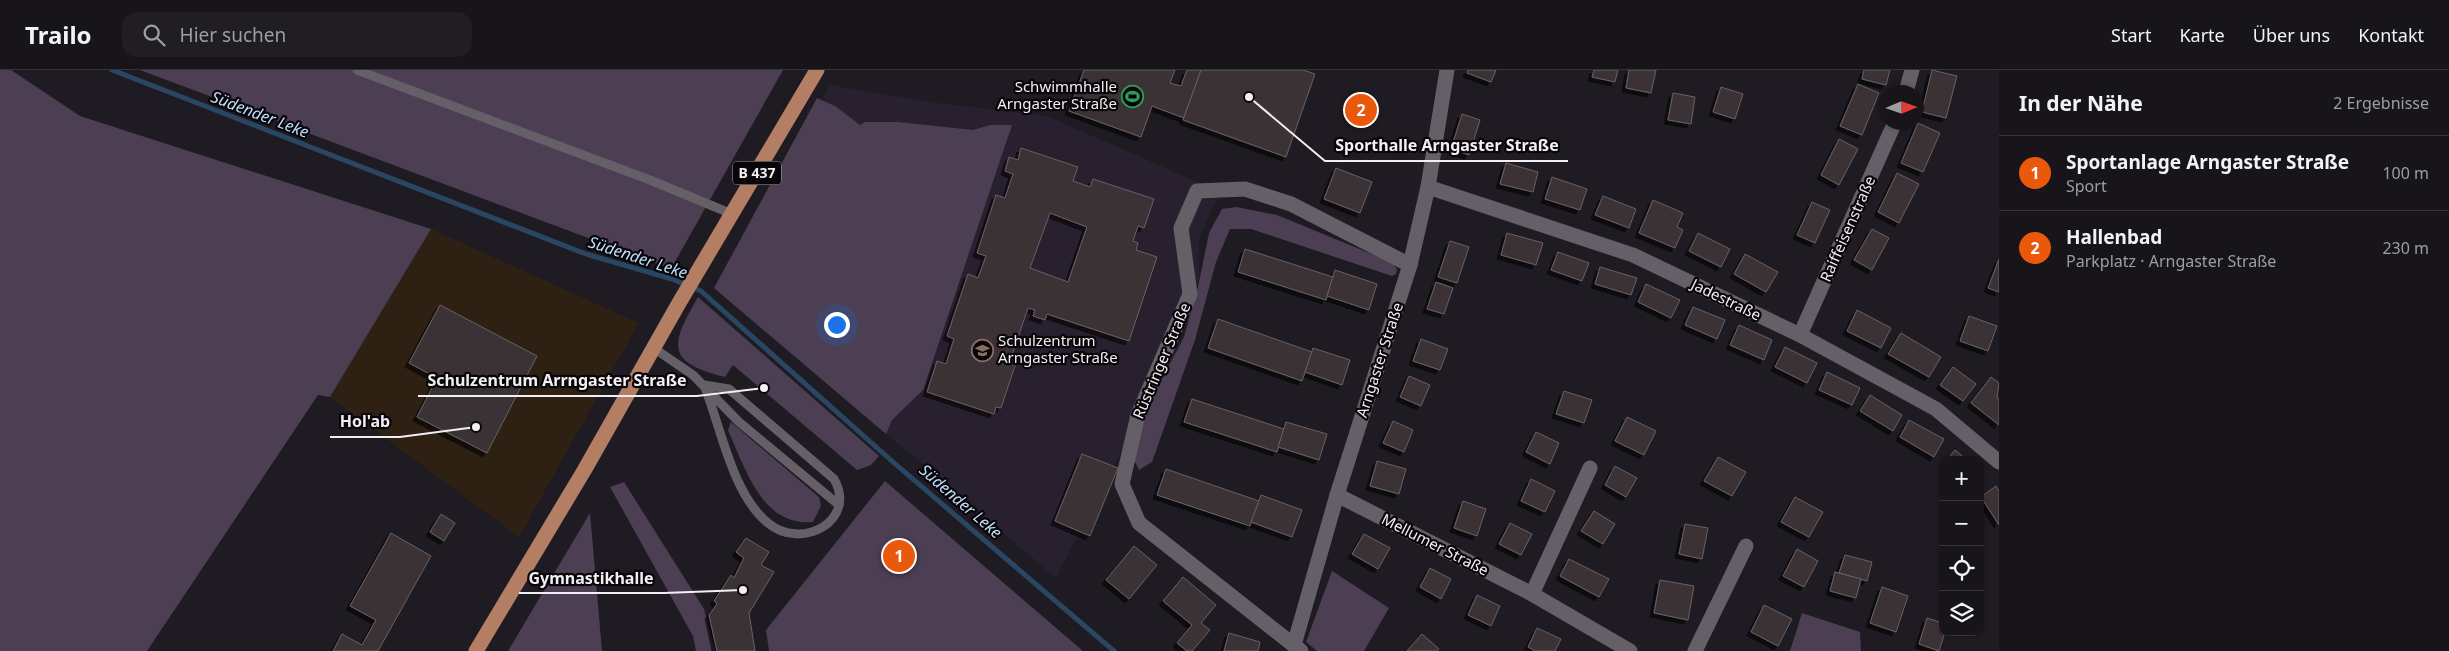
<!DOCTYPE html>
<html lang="de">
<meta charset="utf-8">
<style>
:root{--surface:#17141a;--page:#201d23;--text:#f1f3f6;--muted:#9e9ea2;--line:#363339;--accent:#ea580c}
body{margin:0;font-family:"Noto Sans",sans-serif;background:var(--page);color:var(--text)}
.controls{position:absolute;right:15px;bottom:15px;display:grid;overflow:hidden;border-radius:10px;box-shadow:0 1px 4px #0004}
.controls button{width:45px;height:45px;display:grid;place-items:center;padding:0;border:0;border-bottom:1px solid var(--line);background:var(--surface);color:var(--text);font:25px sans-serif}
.compass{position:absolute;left:1879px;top:15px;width:45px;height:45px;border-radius:50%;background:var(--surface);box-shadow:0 1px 4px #0004;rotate:88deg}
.you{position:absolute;left:836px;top:254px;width:18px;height:18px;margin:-12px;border:4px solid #fff;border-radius:50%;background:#1a73e8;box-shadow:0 0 0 8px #1a73e833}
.badge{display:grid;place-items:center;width:32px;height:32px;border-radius:50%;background:var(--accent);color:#fff;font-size:16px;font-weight:700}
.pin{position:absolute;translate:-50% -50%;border:2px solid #fff;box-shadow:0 1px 5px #0006}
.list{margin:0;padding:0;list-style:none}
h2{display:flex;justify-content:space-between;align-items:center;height:65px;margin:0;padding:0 20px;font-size:21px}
h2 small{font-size:16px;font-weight:400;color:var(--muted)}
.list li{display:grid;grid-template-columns:32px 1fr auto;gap:15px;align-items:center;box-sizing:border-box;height:75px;padding:0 20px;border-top:1px solid var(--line)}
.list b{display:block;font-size:19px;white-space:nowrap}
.list p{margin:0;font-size:16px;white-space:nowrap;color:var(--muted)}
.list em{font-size:16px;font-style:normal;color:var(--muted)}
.icon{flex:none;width:28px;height:28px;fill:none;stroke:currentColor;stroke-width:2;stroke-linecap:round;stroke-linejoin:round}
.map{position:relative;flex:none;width:1999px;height:581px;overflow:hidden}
header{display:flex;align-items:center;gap:30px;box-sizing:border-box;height:70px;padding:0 25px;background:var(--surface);border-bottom:1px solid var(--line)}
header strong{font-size:24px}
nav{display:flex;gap:28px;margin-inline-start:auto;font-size:18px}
.search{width:350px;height:45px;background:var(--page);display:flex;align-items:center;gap:12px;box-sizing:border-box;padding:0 18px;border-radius:15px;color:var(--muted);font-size:19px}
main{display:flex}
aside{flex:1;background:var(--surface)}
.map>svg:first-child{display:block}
.commercial{fill:#2e2114}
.education{fill:#28202f}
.green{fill:#4c3e53}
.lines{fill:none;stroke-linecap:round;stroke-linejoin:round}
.stream{stroke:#294762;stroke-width:5}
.building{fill:#3b3236;stroke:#6a6064;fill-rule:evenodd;filter:url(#shadow)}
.service{stroke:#656068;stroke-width:9}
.minor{stroke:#656068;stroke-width:15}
.primary{stroke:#b47e64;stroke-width:15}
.labels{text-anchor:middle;stroke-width:4.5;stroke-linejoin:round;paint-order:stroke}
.shield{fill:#080609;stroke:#aca9ae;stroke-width:1}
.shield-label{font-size:14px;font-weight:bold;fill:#f2eff4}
.poi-label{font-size:15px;fill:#f2eff4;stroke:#080609;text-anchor:end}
.street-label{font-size:15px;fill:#f2eff4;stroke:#080609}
.water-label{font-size:16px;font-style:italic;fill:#bfdffd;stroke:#080609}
.leader{fill:none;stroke:#f2eff4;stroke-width:2}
.callout-dot{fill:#f2eff4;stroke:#080609;stroke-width:2}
.callout-label{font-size:16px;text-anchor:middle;font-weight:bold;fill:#f2eff4;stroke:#080609;stroke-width:4.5;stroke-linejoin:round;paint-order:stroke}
</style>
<header>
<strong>Trailo</strong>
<div class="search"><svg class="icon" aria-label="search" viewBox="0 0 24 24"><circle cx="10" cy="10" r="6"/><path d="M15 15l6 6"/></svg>Hier suchen</div>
<nav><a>Start</a><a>Karte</a><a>Über uns</a><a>Kontakt</a></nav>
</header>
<main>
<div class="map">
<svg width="1999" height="581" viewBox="0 0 1999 581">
<defs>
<filter id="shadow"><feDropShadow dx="-4" dy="4" stdDeviation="0" flood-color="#0009"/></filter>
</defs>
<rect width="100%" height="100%" fill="#1f1b22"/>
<path class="commercial" d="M431 159 639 253 519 467 330 327Z"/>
<path class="education" d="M830 15 937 33 1047 46 1220 122 1199 168V210L1155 340 1121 381 1056 508 719 221Z"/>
<g class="green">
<path d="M0 0H11L80 46 431 159 330 327 318 325 147 581H0Z"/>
<path d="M140 0H783L671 199Z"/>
<path d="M817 28 835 36 860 55 865 52H898L973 60 990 55H1012L923 320 892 350 886 364 714 218Z"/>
<path d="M1236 137 1277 145 1391 192 1397 199 1396 204 1392 206 1251 159H1230L1216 192 1195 270 1152 392 1139 400 1133 388 1142 347 1184 267 1198 217 1209 163 1222 139Z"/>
<path d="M698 227 879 386 871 395 857 400 733 295 725 307C664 292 671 274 698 227Z"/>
<path d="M731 352 819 427 821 436 813 452C762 457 745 398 728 360Z"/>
<path d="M885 411 1083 581H769L766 560Z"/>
<path d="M624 412 704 539 715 581H696L693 566 610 417Z"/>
<path d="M590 443 602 581H508Z"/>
<path d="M1332 501 1389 538 1364 581H1317L1306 572Z"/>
<path d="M1802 543 1860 562 1861 581H1790Z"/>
</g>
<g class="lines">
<path class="stream" d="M112 0 586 184 672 209 701 221 893 392 1114 581"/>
</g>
<g class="building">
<path d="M1084 0H1175L1170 13 1181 16 1187 0H1201L1184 48 1152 36 1141 67 1069 41Z"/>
<path d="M1201 0H1303L1315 4 1286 87 1183 50Z"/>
<path d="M1468 0H1496L1491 12 1467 3Z"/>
<path d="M1594 0H1618L1615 12 1592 7Z"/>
<path d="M1629 0H1656L1651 23 1626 18Z"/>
<path d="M1864 0H1890L1886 15 1862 9Z"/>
<path d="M1932 0 1957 6 1946 48 1922 42Z"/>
<path d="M1858 14 1879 23 1862 65 1840 56Z"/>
<path d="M1721 17 1743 24 1735 49 1713 42Z"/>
<path d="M1673 23 1695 27 1691 54 1668 50Z"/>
<path d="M1462 44 1480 50 1469 85 1451 79Z"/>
<path d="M1918 53 1940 63 1923 102 1901 93Z"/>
<path d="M1839 69 1858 79 1839 115 1821 105Z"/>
<path d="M1021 78 1078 97 1073 111 1090 117 1093 109 1154 129 1144 158 1138 156 1133 171 1138 173 1136 180 1157 187 1129 271 1047 244 1045 250 1033 246 1035 240 1028 238 1012 285 1018 287 1001 338 996 337 994 344 927 322 937 291 946 294 954 269 947 266 968 204 978 208 986 186 977 183 996 125 1005 128 1013 104 1005 101 1009 87 1018 90ZM1050 143 1087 157 1068 212 1030 198Z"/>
<path d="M1506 93 1538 102 1533 122 1500 114Z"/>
<path d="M1336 98 1372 112 1360 143 1324 129Z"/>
<path d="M1897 103 1919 114 1899 153 1878 142Z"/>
<path d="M1552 107 1587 119 1580 140 1545 129Z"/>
<path d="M1603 126 1636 139 1629 158 1595 145Z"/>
<path d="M1653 130 1683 143 1677 157 1683 160 1675 178 1639 163Z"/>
<path d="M1812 132 1830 140 1815 173 1797 165Z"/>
<path d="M1872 159 1889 168 1872 200 1854 190Z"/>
<path d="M1507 163 1543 173 1536 195 1501 185Z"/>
<path d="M1698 163 1730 179 1721 197 1689 181Z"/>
<path d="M1450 171 1469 177 1457 213 1438 207Z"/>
<path d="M1245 179 1333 207 1326 230 1238 202Z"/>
<path d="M1558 182 1589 193 1582 211 1551 200Z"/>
<path d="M1745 184 1778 202 1766 222 1734 204Z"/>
<path d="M1999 189V222L1988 218Z"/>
<path d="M1600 197 1637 208 1631 225 1595 214Z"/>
<path d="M1335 200 1377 214 1369 240 1327 226Z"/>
<path d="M1436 212 1453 218 1444 244 1427 239Z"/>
<path d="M1646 214 1680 230 1671 248 1638 232Z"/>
<path d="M440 235 537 286 487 383 417 347 437 308 409 293Z"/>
<path d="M1693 237 1725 250 1717 269 1685 255Z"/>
<path d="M1857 240 1891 258 1881 278 1847 261Z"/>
<path d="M1969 246 1997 256 1988 281 1960 271Z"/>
<path d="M1218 249 1312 282 1302 311 1208 278Z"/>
<path d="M1739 255 1772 270 1764 290 1730 275Z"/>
<path d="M1901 263 1941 287 1929 307 1888 284Z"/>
<path d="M1421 269 1448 279 1440 300 1413 291Z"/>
<path d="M1785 277 1817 293 1807 313 1775 297Z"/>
<path d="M1313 278 1350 290 1342 315 1305 302Z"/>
<path d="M1953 297 1976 314 1963 331 1940 315Z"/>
<path d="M1827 302 1860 318 1852 335 1819 320Z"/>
<path d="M1409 306 1430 315 1421 336 1400 327Z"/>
<path d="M1991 307 1999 313 1997 328 1999 329V355L1971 333Z"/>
<path d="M1564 321 1592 330 1584 353 1556 344Z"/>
<path d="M1870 325 1902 345 1893 361 1860 341Z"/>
<path d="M1192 329 1284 359 1277 382 1184 352Z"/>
<path d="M1627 347 1656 361 1644 385 1615 371Z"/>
<path d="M1909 350 1944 369 1934 387 1900 367Z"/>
<path d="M1393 351 1413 360 1404 382 1383 373Z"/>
<path d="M1286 352 1327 364 1319 390 1278 377Z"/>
<path d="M1536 362 1559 373 1550 394 1526 382Z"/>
<path d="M1955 380 1967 390H1947Z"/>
<path d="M1082 384 1118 398 1090 466 1055 451Z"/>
<path d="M1718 387 1746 402 1732 426 1704 411Z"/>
<path d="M1377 391 1406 399 1399 424 1370 416Z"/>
<path d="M1615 396 1637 408 1626 427 1605 415Z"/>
<path d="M1166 399 1259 431 1250 456 1157 425Z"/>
<path d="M1531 409 1555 421 1545 442 1521 431Z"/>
<path d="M1996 416 1999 421V455L1981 427Z"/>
<path d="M1261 425 1302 440 1292 467 1251 452Z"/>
<path d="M1795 427 1823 442 1809 467 1781 452Z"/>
<path d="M1463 431 1486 439 1477 466 1454 458Z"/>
<path d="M1594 441 1615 454 1603 474 1581 461Z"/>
<path d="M441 444 455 453 444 471 430 462Z"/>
<path d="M1510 453 1532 464 1521 485 1499 474Z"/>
<path d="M1685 454 1708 458 1702 489 1679 484Z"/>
<path d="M391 463 431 486 378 581H333L342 564 362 575 376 550 350 536Z"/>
<path d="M1364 464 1390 478 1378 499 1352 484Z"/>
<path d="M746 468 769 482 761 495 774 502 749 543 755 581H717L709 545 717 534 714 531 731 505 734 508 744 488 736 482Z"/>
<path d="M1134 476 1157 495 1129 529 1106 510Z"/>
<path d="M1797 479 1818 491 1804 517 1783 506Z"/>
<path d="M1845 485 1872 492 1867 511 1839 503Z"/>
<path d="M1569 489 1609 509 1599 527 1560 506Z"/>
<path d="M1430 498 1451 509 1441 529 1420 517Z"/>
<path d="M1835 502 1861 509 1856 528 1830 521Z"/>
<path d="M1183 507 1216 535 1201 553 1210 560 1192 581H1187L1177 573 1192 555 1163 531Z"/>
<path d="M1660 510 1694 516 1688 550 1654 543Z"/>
<path d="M1882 517 1908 526 1896 562 1870 553Z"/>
<path d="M1477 525 1500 536 1491 556 1468 545Z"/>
<path d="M1764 535 1792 549 1778 576 1751 562Z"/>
<path d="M1927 548 1943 553V562H1945L1939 581 1919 574Z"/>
<path d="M1537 558 1561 569 1555 581H1535L1528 577Z"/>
<path d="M1229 563 1260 572 1258 581H1224Z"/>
<path d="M1422 564 1439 579 1437 581H1407Z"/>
</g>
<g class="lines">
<g class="service">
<path d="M357 0 650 110 732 144"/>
<path d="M655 279 693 305 739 352 839 435"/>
<path d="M704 315 729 319 834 409C858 451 801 481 768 453 732 424 721 357 704 315Z"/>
</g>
<g class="minor">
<path d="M1906 22 1912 0"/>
<path d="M1428 117 1633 185 1800 265 1936 339 1999 392"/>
<path d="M1800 265 1895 52"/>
<path d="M1337 425 1532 524 1630 581"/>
<path d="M1532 524 1590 398"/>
<path d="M1294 575 1337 425 1410 195 1428 117 1447 0"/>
<path d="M1301 581 1139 453 1122 414 1138 345 1190 224 1181 158 1197 121 1245 119 1291 134 1410 195"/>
<path d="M1695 581 1746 476"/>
</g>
<path class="primary" d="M476 581 585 399 679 233 817 0"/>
</g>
<defs>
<symbol id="stadium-ring" viewBox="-11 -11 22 22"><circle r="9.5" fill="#080609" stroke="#2e9e5b" stroke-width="1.5"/><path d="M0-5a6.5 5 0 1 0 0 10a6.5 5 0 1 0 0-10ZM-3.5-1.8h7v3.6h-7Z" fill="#2e9e5b"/></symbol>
<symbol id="school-ring" viewBox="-11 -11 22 22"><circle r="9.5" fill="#080609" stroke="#8d6e63" stroke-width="1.5"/><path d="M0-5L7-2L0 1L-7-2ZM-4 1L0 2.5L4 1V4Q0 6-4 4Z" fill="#8d6e63"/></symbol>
</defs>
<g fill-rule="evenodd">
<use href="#stadium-ring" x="1120" y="14" width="25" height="25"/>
<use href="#school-ring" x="970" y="268" width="25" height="25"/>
</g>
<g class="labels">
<rect class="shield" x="733" y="91.5" width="48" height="23" rx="4"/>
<g class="shield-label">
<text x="757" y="108">B 437</text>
</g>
<g class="poi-label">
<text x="1117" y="22">Schwimmhalle<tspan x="1117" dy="17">Arngaster Straße</tspan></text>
<text x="998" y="276" text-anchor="start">Schulzentrum<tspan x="998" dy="17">Arngaster Straße</tspan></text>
</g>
<g class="street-label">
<text transform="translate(1848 159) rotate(-66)" y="5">Raiffeisenstraße</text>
<text transform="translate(1726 230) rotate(26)" y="5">Jadestraße</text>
<text transform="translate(1380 290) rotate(-72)" y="5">Arngaster Straße</text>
<text transform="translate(1162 291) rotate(-67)" y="5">Rüstringer Straße</text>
<text transform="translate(1435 475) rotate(27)" y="5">Mellumer Straße</text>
</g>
<g class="water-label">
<text transform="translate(260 44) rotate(21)" y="6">Südender Leke</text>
<text transform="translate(638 187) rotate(18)" y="6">Südender Leke</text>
<text transform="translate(961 431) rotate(41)" y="6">Südender Leke</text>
</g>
</g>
<path class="leader" d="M1249 27L1325 91H1568M764 318L697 326H418M476 357L400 367H330M743 520L664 523H519"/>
<g class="callout-dot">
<circle cx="1249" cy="27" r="5"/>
<circle cx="764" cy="318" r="5"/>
<circle cx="476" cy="357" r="5"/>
<circle cx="743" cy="520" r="5"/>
</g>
<g class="callout-label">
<text x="1447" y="81">Sporthalle Arngaster Straße</text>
<text x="557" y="316">Schulzentrum Arrngaster Straße</text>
<text x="365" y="357">Hol'ab</text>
<text x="591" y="514">Gymnastikhalle</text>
</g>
</svg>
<div class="controls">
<button>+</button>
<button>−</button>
<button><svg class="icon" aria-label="locate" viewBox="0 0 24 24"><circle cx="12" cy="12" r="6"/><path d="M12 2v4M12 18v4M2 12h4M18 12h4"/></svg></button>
<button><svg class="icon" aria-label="layers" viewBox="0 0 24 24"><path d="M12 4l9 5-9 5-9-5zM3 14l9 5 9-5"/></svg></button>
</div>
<svg class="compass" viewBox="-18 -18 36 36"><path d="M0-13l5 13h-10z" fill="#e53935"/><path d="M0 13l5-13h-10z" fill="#9e9ea2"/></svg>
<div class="you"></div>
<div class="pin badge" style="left:899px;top:486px">1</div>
<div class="pin badge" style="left:1361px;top:40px">2</div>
</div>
<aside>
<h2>In der Nähe<small>2 Ergebnisse</small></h2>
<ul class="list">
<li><span class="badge">1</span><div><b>Sportanlage Arngaster Straße</b><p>Sport</p></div><em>100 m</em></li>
<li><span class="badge">2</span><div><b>Hallenbad</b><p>Parkplatz · Arngaster Straße</p></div><em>230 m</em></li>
</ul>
</aside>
</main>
